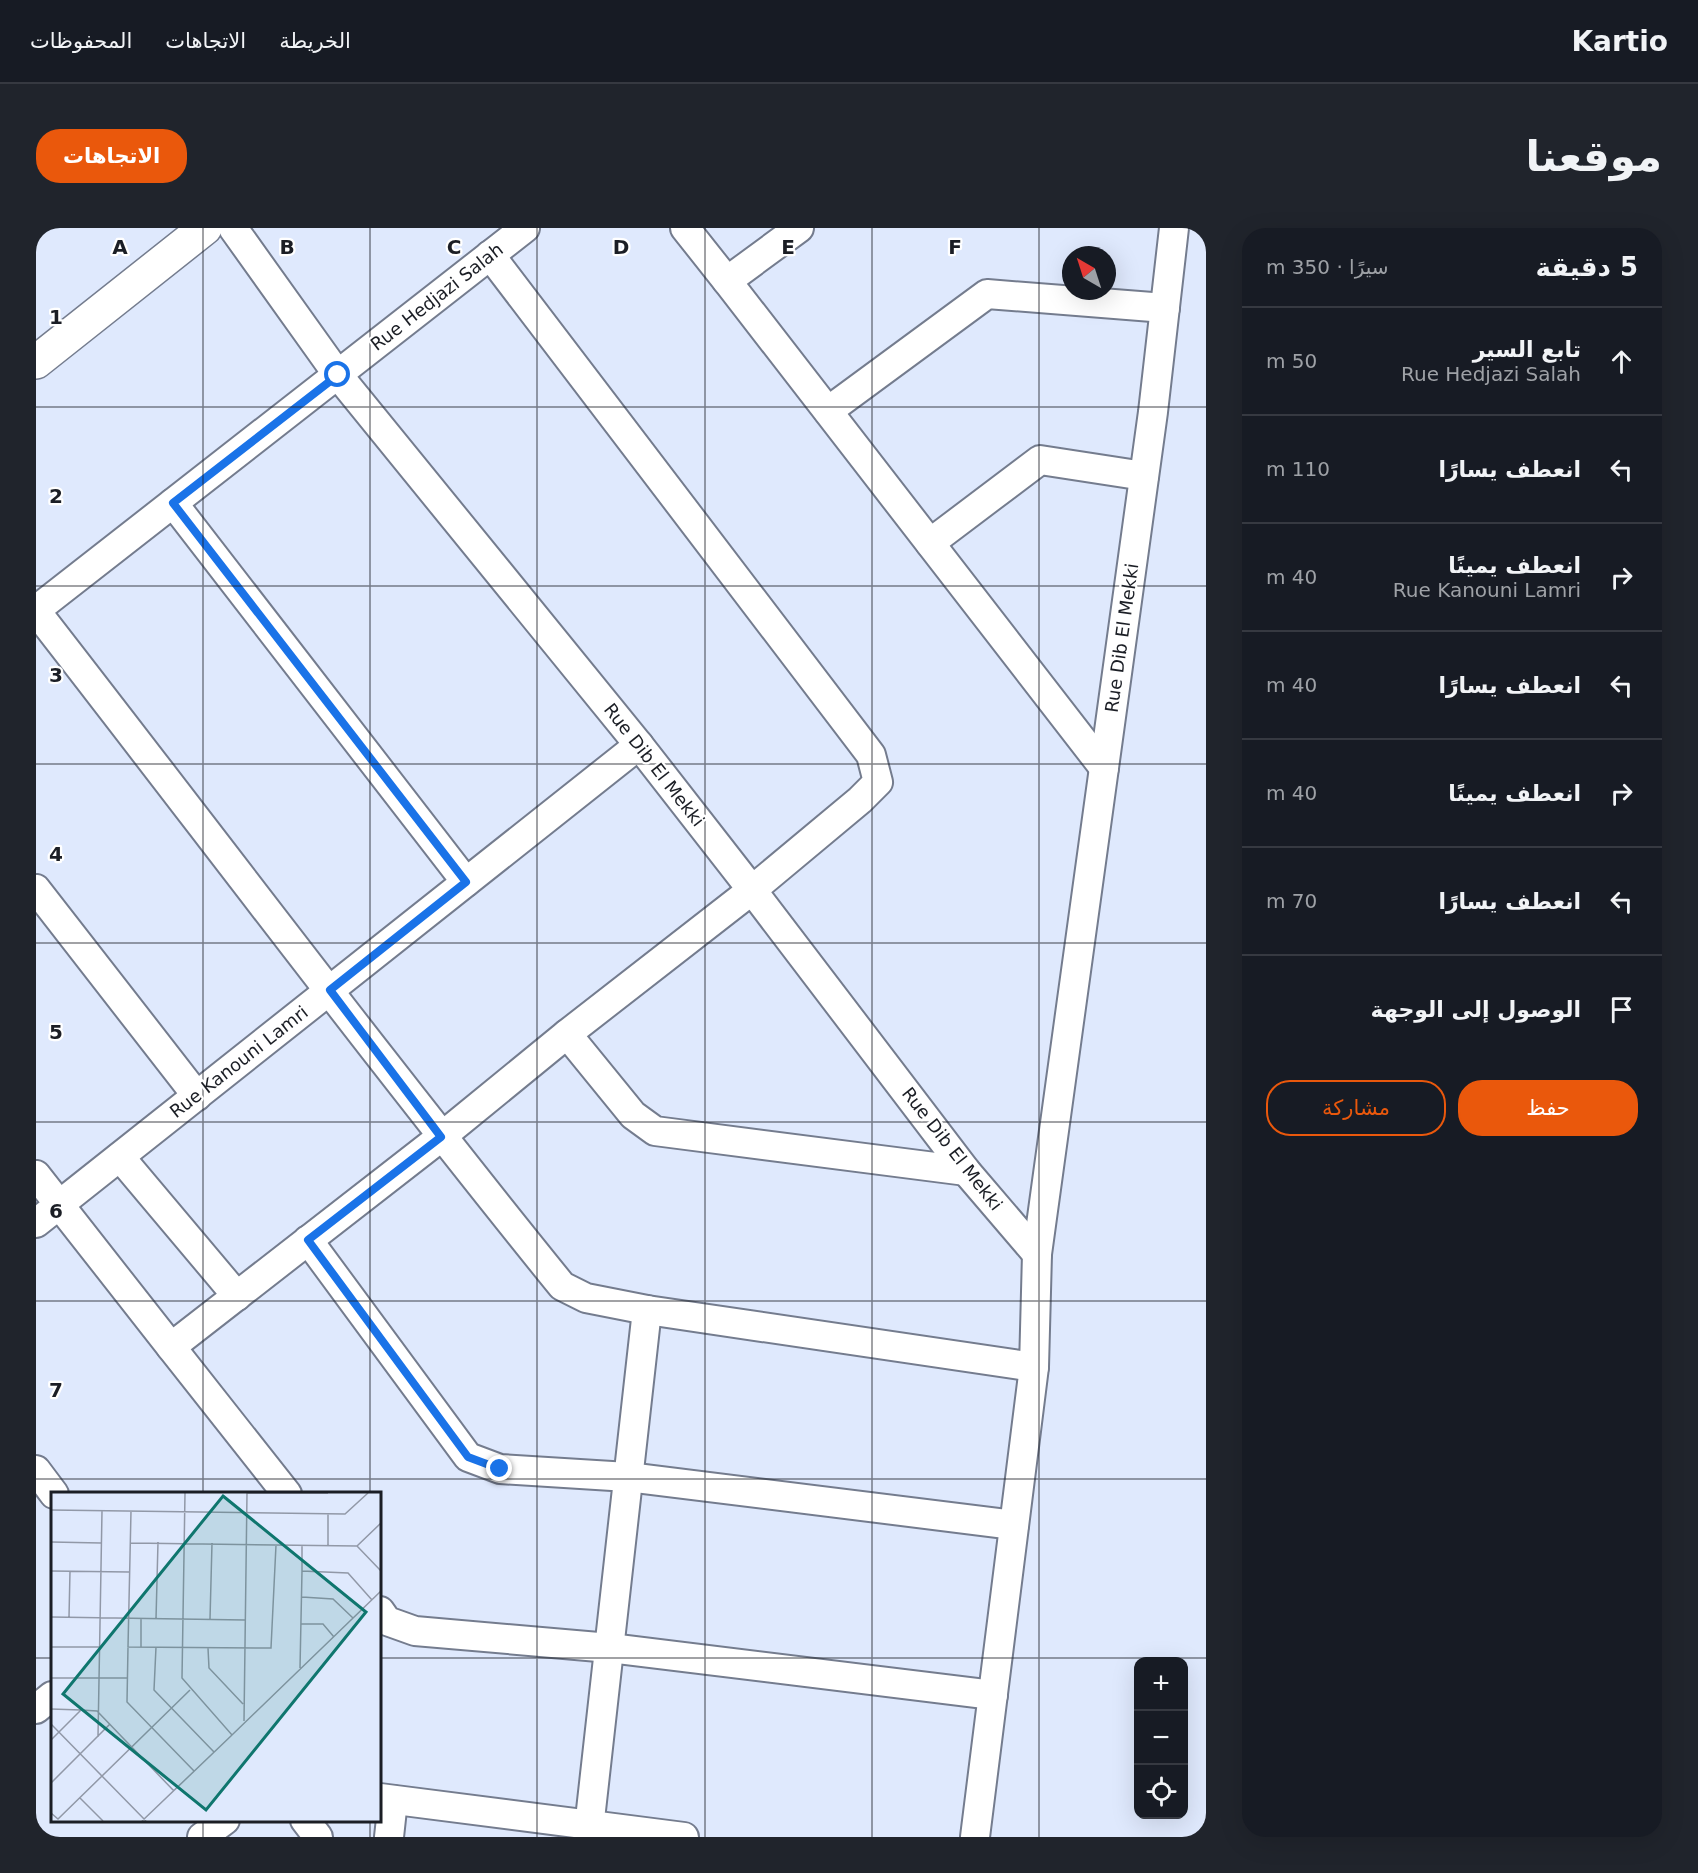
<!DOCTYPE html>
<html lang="ar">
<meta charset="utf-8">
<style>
:root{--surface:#171b24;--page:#20242c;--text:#f1f3f6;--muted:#9ea1a6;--line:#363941;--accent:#ea580c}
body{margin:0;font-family:"DejaVu Sans",Cairo,sans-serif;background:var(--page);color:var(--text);direction:rtl}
.controls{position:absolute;right:18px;bottom:18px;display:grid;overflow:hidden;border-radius:12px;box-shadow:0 6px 24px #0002}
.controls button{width:54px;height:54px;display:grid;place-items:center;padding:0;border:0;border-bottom:2px solid var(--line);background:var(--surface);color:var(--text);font:30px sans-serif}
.compass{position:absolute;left:1026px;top:18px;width:54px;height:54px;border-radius:50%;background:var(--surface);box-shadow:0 6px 24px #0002;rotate:321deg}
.stop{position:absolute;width:18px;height:18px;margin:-14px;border:4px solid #1a73e8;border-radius:50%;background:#fff}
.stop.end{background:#1a73e8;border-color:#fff;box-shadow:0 2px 6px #0008}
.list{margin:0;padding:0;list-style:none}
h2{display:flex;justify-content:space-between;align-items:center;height:78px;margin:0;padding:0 24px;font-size:26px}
h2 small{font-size:20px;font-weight:400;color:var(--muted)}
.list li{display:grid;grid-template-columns:39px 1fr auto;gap:18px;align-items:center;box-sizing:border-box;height:108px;padding:0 24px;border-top:2px solid var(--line)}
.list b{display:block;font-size:22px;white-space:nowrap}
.list p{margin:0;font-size:20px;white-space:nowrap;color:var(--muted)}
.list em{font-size:20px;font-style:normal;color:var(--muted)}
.actions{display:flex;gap:12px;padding:18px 24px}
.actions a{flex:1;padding:14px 0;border:2px solid var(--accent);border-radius:24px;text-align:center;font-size:21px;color:var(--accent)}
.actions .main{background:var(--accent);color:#fff}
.icon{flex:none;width:33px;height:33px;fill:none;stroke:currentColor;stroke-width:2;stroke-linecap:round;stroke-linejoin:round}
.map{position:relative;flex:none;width:1170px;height:1609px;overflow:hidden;direction:ltr;border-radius:24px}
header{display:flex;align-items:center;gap:36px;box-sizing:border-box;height:84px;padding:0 30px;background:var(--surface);border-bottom:2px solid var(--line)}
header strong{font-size:28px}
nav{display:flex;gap:33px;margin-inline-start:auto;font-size:21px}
.intro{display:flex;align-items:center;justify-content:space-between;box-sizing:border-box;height:144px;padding:0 36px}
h1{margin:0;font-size:42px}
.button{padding:15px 27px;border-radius:24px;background:var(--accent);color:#fff;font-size:21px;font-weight:700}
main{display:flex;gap:36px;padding:0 36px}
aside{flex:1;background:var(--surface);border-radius:24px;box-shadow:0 6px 24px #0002}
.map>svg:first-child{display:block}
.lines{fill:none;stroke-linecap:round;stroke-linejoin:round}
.minor-casing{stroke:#747c8e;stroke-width:32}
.tertiary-casing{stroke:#747c8e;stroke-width:36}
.minor{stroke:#fff;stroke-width:28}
.tertiary{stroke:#fff;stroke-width:33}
.route{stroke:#1a73e8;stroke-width:8}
.grid{fill:none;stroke:#1b1e25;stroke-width:1.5;stroke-opacity:0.55}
.labels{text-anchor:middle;stroke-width:4.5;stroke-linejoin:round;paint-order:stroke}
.street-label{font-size:18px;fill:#1b1e25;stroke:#fff}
.inset-road{fill:none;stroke:#9198a7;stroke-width:1.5}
.view{fill:#0f766e;fill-opacity:0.15;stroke:#0f766e;stroke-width:3}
.inset-edge{fill:none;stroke:#1b1e25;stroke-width:3}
.grid-label{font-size:20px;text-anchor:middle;font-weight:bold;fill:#1b1e25;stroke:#fff;stroke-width:4.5;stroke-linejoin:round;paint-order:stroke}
</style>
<header>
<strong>Kartio</strong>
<nav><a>الخريطة</a><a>الاتجاهات</a><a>المحفوظات</a></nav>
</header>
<div class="intro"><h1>موقعنا</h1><a class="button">الاتجاهات</a></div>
<main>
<aside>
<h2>5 دقيقة<small>سيرًا · 350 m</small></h2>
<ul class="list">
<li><svg class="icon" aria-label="ahead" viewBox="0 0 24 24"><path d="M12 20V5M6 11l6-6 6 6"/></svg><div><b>تابع السير</b><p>Rue Hedjazi Salah</p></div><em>50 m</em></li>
<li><svg class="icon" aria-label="left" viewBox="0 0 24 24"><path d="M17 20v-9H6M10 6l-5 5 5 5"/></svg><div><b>انعطف يسارًا</b></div><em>110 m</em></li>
<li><svg class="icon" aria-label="right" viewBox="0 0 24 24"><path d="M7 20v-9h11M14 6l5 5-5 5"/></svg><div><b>انعطف يمينًا</b><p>Rue Kanouni Lamri</p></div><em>40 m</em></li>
<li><svg class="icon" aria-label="left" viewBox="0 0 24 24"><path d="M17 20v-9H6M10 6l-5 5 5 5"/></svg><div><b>انعطف يسارًا</b></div><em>40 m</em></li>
<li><svg class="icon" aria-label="right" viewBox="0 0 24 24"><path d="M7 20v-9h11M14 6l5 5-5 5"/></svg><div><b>انعطف يمينًا</b></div><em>40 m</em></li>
<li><svg class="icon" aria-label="left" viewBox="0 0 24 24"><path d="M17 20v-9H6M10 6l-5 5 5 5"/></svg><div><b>انعطف يسارًا</b></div><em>70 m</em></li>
<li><svg class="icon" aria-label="arrive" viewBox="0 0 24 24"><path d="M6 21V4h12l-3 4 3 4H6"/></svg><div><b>الوصول إلى الوجهة</b></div></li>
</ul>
<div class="actions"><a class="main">حفظ</a><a>مشاركة</a></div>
</aside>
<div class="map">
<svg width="1170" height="1609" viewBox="0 0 1170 1609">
<rect width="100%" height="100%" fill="#dfe9fd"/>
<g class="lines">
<defs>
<g id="minor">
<path d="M197 0 302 147 603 517 716 662 930 943 1001 1026"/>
<path d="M649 0 691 53 763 0"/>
<path d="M691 53 1068 540"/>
<path d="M792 183 951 66 1129 80"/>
<path d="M137 275 430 654"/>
<path d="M894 315 1004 232 1108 248"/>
<path d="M0 382 489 0"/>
<path d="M0 383C175 608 346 836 526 1058L550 1070 611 1082 998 1139 1001 1026 1117 184 1138 0"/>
<path d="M0 661 161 868"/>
<path d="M531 806 597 887 619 903 930 943"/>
<path d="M84 929 201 1068"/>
<path d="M0 947 135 1119 405 909 531 806 716 662 824 572 842 554 835 527 454 27"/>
<path d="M0 995 603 517"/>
<path d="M272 1012 432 1229 464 1241 592 1249 978 1297"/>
<path d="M135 1119 251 1266"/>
<path d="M0 1242 18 1266"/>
<path d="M344 1383 351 1393 379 1403 574 1420 957 1467"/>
<path d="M0 1481 16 1468"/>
<path d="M344 1570 648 1609"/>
<path d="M269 1592 282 1609"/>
<path d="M166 1609 189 1592"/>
<path d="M353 1609 357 1572"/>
<path d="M552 1609 611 1082"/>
<path d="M939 1609 998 1139"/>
</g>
<path id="tertiary" d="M0 134 169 0"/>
</defs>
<use href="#minor" class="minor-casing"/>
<use href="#tertiary" class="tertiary-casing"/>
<use href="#minor" class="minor"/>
<use href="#tertiary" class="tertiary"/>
</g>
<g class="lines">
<path class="route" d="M302 147 137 275 430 654 294 762 405 909 272 1012 432 1229 464 1241"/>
</g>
<path class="grid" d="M167 0V1266M334 0V1266M501 0V1609M669 0V1609M836 0V1609M1003 0V1609M0 179H1170M0 358H1170M0 536H1170M0 715H1170M0 894H1170M0 1073H1170M0 1251H1170M0 1430H16M344 1430H1170M167 1592V1609M334 1592V1609"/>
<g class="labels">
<g class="street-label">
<text transform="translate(401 69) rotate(-38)" y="6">Rue Hedjazi Salah</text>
<text transform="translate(1086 410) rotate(-82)" y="6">Rue Dib El Mekki</text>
<text transform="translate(618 537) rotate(52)" y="6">Rue Dib El Mekki</text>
<text transform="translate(203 834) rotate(-38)" y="6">Rue Kanouni Lamri</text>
<text transform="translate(916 921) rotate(52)" y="6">Rue Dib El Mekki</text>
</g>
</g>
<g transform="translate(15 1264)">
<rect width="330" height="330" fill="#dfe9fd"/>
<path class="inset-road" d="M134 1 131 186 181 243 330 99M196 1H277M0 18 294 22 317 1M80 19 77 155 220 156 225 53M0 50 50 51M80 51 306 54 330 31M251 53V79L297 81 321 108M277 53V22M306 54 330 79M0 79 78 80M251 105 282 107 302 126M0 125 194 128M18 125 19 79M90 126V155M105 127 107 50M159 127 161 51M250 132H272L283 145M0 155H48M77 155 76 210 143 279M105 155 103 198 163 260M157 156 158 176 192 212M249 176 251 79M0 186H77M0 217 30 218M193 229 196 1M0 232 95 329M47 245 51 19M0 248 30 218 46 219 123 299M0 291 59 232M29 306 52 329M0 321 7 327 139 198M91 329 181 243"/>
<path class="view" d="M172 4 315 120 155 318 12 202Z"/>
<rect width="330" height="330" class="inset-edge"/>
</g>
<g class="grid-label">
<text x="84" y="26">A</text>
<text x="251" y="26">B</text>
<text x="418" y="26">C</text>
<text x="585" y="26">D</text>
<text x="752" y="26">E</text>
<text x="919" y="26">F</text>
<text x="20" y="96">1</text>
<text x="20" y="275">2</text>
<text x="20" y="454">3</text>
<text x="20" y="633">4</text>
<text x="20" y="811">5</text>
<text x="20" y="990">6</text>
<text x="20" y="1169">7</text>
</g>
</svg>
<div class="controls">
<button>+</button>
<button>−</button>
<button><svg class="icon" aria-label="locate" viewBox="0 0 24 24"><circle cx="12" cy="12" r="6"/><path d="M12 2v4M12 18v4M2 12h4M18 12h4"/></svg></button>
</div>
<svg class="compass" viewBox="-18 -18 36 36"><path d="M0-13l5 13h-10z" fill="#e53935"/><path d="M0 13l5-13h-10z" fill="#9ea1a6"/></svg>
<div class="stop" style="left:302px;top:147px"></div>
<div class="stop end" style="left:464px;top:1241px"></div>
</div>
</main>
